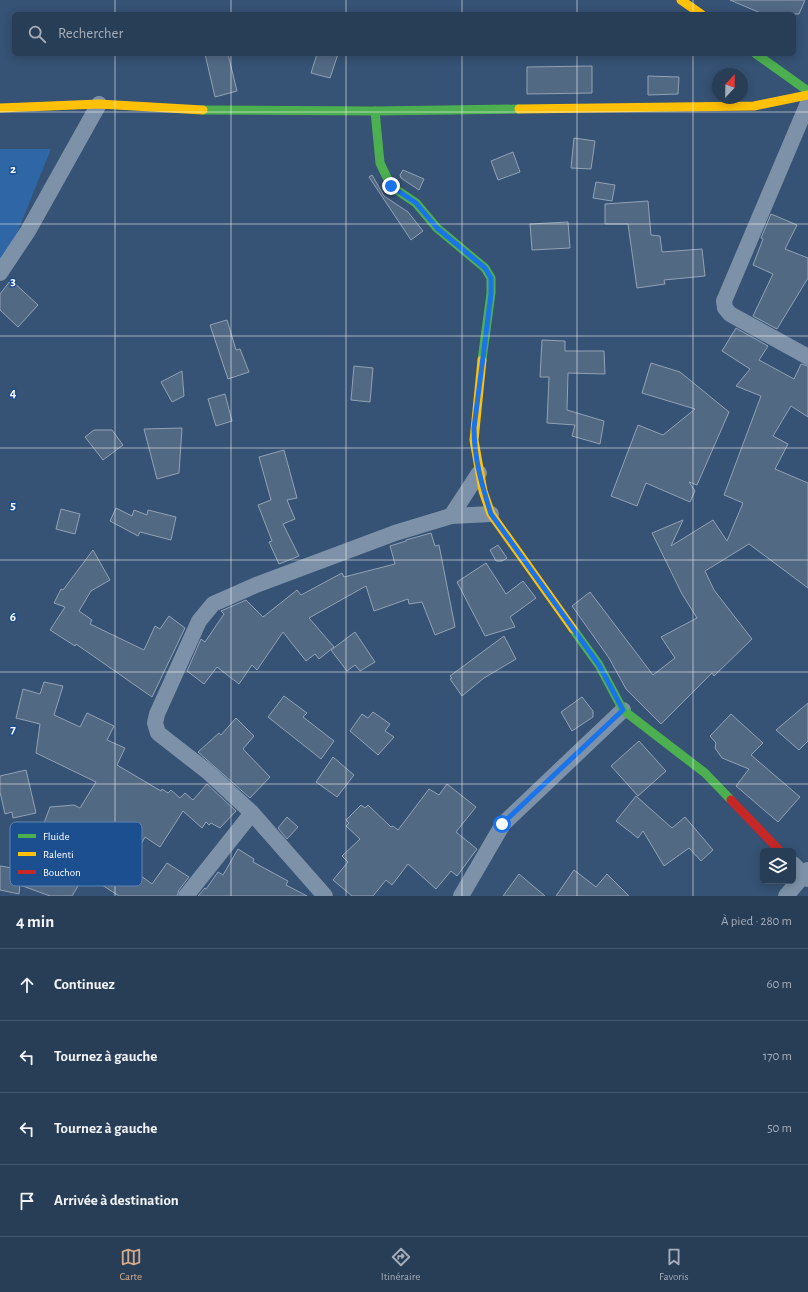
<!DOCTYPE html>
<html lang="fr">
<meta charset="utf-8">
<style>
:root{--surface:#283e57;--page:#30455d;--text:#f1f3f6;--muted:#a5aeba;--line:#44576d;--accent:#d6ab8b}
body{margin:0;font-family:"Alegreya Sans",sans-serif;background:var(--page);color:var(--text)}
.controls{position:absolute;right:12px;bottom:12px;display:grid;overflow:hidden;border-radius:6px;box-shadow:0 2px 10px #0003}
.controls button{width:36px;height:36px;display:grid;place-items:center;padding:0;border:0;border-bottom:1px solid var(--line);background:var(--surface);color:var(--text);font:20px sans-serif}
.compass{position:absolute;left:712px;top:68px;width:36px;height:36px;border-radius:50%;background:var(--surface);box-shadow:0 2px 10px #0003;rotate:22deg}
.stop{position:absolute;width:12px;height:12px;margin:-9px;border:3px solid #1a73e8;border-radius:50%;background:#fff}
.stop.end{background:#1a73e8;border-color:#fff;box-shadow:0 1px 4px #0008}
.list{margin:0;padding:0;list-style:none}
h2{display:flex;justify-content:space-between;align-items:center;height:52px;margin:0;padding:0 16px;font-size:17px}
h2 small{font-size:13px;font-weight:400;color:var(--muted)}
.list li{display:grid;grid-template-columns:26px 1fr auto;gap:12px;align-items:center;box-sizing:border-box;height:72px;padding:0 16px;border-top:1px solid var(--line)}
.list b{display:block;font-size:15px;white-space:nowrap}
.list em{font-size:13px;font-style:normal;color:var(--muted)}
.icon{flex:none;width:22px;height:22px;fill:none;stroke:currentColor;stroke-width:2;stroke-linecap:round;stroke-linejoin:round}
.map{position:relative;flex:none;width:808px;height:896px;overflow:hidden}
.search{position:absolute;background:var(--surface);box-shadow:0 2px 10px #0003;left:12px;right:12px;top:12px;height:44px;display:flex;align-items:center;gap:10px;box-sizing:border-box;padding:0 14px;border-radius:6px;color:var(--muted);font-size:15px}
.sheet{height:340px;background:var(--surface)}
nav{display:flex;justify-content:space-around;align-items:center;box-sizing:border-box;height:56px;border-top:1px solid var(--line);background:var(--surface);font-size:11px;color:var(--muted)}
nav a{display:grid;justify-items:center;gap:2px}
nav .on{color:var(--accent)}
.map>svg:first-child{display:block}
.green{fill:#2f66a5}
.building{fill:#526984;stroke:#92a2b6}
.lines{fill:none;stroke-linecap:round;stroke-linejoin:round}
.street{stroke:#7d92a8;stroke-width:16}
.fast{stroke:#4caf50;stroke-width:9}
.slow{stroke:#ffc107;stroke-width:9}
.jam{stroke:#c62828;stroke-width:9}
.route{stroke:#1a73e8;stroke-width:5}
.grid{fill:none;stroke:#fff;stroke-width:1;stroke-opacity:0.55}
.key{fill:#1b4f8f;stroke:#5f84b1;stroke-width:1}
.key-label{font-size:11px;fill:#fff}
.grid-label{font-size:13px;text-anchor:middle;font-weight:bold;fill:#fff;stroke:#1b4f8f;stroke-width:3;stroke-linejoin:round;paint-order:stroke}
</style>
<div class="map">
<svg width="808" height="896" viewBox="0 0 808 896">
<rect width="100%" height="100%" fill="#365274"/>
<path class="green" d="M0 149H51L10 251 0 260Z"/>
<g class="building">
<path d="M730 0H805L799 14H763Z"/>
<path d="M205 54H228L237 91 215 97Z"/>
<path d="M317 54H338L330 78 311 73Z"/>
<path d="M592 66V93L527 94V67Z"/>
<path d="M648 76 679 77 678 94 648 95Z"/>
<path d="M574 138 595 141 591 169 571 168Z"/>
<path d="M513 152 520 172 498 180 491 161Z"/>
<path d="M403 170 424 179 419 190 401 178 400 175Z"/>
<path d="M372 175 384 196 408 212 423 231 411 240 369 177Z"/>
<path d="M596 182 615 185 612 201 593 198Z"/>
<path d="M648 201 651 235 660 236 662 252 702 249 705 276 664 280 665 284 637 288 628 224H605V204Z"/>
<path d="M771 214 797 225 785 249 808 258V278L777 329 753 316 773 274 753 265 763 239 761 238Z"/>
<path d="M568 222 570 248 532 250 530 224Z"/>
<path d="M11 280 38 305 18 327 0 310V294Z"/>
<path d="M227 320 236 350 240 349 249 372 228 379 210 325Z"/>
<path d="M736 328 768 346 759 360 794 379 801 364 808 366V417L791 406 773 436 788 444 775 469 808 483V588L749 544 705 571 714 590 752 639 714 676 712 673 661 724 626 689 609 658 572 606 590 592 653 675 675 658 661 637 697 618 682 594 652 533 683 520 671 546 713 520 727 541 743 503 724 495 761 396 736 386 750 369 722 351Z"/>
<path d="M542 340 565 341V351H604L605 374 568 373 567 410 604 421 600 444 572 436 575 425 547 423 549 377H540Z"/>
<path d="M651 363 680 372 729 412 697 485 689 482 695 491 690 502 646 483 637 506 611 496 638 425 663 435 695 409 642 393Z"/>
<path d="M354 366 373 368 370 402 351 400Z"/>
<path d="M182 371 184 396 172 402 161 382Z"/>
<path d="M225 394 232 421 216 426 208 399Z"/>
<path d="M182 428 179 473 157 479 144 429Z"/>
<path d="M94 430H112L123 445 103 460 85 437Z"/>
<path d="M284 450 297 498 287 500 295 519 283 524 299 556 279 564 269 542 272 541 258 505 271 500 259 457Z"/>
<path d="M116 508 132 516 134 510 147 515 148 510 176 517 171 540 140 532 138 536 110 521Z"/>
<path d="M61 509 80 514 75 534 56 529Z"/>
<path d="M431 533 435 546 439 545 455 627 435 635 422 602 409 604 408 599 374 611 366 586 309 618 334 647 319 659 315 654 306 661 283 632 257 670 252 665 239 684 217 667 204 684 187 671 201 639 205 642 224 614 221 611 246 600 263 617 297 590 301 595 342 573 344 577 395 564 390 546 406 541V540Z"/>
<path d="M498 545 507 558 502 561H496L490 550Z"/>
<path d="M93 550 110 580 91 591 79 611 92 620 90 624 144 650 155 626 160 629 169 616 185 628 152 697 76 644 75 646 50 630 65 607 54 603 61 589 63 590Z"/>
<path d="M486 563 506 594 523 581 536 598 510 617 515 627 485 636 457 582Z"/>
<path d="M355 632 375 662 360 671 355 665 347 671 331 650Z"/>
<path d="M504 636 516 659 484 678 462 696 450 679 452 678 450 676Z"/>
<path d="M44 682 63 686 54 715 80 727 87 713 114 726 107 740 125 748 117 765 161 791 162 789 168 793 171 790 180 798 185 793 193 800 207 784 236 811 220 828 211 823 209 825 206 822 202 828 183 811 160 847 145 837 129 867 152 884 167 863 189 877 179 890 177 896H119L85 874 95 858 80 850 83 843 44 823 50 807 74 805 80 808 96 782 36 753 40 724 16 718 23 689 40 694Z"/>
<path d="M284 696 307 713 303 717 334 741 321 759 268 717Z"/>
<path d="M582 697 593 711V717L572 731 561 712Z"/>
<path d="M808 703V741L799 750 776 730Z"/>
<path d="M373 712 390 724 385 731 394 737 378 755 350 731 362 714 368 718Z"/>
<path d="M731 714 763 743 751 755 800 797 778 822 736 786 749 769 722 758 715 748 716 743 710 736Z"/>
<path d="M236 718 254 736 243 749 270 777 250 798 198 752 219 733 221 735Z"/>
<path d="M639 741 666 771 638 796 611 766Z"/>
<path d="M333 757 354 775 337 797 316 782Z"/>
<path d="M26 770 36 813 13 818 12 812 5 814 0 792V776Z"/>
<path d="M447 784 476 807 456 832 477 849 457 876 451 871 436 889 408 864 392 885 386 880 373 896H352L333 880 348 862 342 856 360 839 346 826 349 823 346 820 361 805 365 808 368 805 391 827 393 826 398 830 429 789 439 795Z"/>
<path d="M636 796 672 828 685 817 713 850 701 861 689 848 664 866 643 831 638 838 616 821Z"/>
<path d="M287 817 298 827 287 839 278 828Z"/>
<path d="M238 849 254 859 253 862 288 881 286 885 307 896H198L205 888 206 889 218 872 223 875Z"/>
<path d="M0 866 25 870V867L54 869 52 873 78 886 72 896H50L20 885 19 894 0 890Z"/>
<path d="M574 870 596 887 607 874 629 896H556Z"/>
<path d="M519 874 545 896H503Z"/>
</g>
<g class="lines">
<g class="street">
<path d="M808 103 724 301 725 308 730 314 808 357"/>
<path d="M0 273 28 231 99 104"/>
<path d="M451 516 479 473"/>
<path d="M793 864 808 879"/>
<path d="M186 896 252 813"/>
<path d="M325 896 252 813 208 772 158 733 155 723 157 714 199 621 213 604 256 585 395 533 451 516 491 514"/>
<path d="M461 896 503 824 623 710"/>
<path d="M786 896 808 870"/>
</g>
<g class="fast">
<path d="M756 54 808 91"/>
<path d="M203 110 375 111 519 109"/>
<path d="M375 111 380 163 391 186 416 203 437 228 485 268 491 278V293L482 360"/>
<path d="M573 629 599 665 623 710 705 773 731 800"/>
</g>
<g class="slow">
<path d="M681 0 701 14"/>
<path d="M0 108 99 104 203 110"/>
<path d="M519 109 754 106 808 95"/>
<path d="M482 360 474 440 483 491 491 514 573 629"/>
</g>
<path class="jam" d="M731 800 780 851"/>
</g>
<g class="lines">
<path class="route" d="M391 186 416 203 437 228 485 268 491 278V294L474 428C474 458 482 486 491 514L599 665 623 710 502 824"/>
</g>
<path class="grid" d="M115 0V14M231 0V14M346 0V14M462 0V14M577 0V14M693 0V14M115 54V896M231 54V896M346 54V896M462 54V896M577 54V896M693 54V896M0 112H808M0 224H808M0 336H808M0 448H808M0 560H808M0 672H808M0 784H808"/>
<rect x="10" y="822" width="132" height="64" rx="6" class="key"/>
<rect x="18" y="834" width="18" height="4" fill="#4caf50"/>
<rect x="18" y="852" width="18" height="4" fill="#ffc107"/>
<rect x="18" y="870" width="18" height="4" fill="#c62828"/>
<g class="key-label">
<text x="43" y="840">Fluide</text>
<text x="43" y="858">Ralenti</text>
<text x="43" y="876">Bouchon</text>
</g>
<g class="grid-label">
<text x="13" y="173">2</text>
<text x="13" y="285">3</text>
<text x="13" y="397">4</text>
<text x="13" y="509">5</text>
<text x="13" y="621">6</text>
<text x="13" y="733">7</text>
</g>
</svg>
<div class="controls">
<button><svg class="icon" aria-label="layers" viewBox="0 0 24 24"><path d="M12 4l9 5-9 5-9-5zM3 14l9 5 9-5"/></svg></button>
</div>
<svg class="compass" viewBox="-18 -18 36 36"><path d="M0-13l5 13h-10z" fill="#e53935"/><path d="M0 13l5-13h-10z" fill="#a5aeba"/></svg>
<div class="stop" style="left:502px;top:824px"></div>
<div class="stop end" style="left:391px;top:186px"></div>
<div class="search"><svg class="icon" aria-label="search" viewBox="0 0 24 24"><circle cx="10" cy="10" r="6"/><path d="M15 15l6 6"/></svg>Rechercher</div>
</div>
<section class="sheet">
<h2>4 min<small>À pied · 280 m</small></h2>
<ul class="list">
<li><svg class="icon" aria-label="ahead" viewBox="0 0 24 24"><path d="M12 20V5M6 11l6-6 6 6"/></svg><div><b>Continuez</b></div><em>60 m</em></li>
<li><svg class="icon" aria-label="left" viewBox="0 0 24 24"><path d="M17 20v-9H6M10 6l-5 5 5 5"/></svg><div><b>Tournez à gauche</b></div><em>170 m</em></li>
<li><svg class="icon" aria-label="left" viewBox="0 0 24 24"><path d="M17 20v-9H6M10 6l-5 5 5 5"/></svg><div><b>Tournez à gauche</b></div><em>50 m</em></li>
<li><svg class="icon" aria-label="arrive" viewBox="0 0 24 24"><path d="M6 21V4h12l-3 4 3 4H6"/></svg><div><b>Arrivée à destination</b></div></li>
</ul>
</section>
<nav>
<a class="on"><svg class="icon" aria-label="map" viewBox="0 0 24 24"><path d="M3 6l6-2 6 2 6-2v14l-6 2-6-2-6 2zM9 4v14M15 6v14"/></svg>Carte</a>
<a><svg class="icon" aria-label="directions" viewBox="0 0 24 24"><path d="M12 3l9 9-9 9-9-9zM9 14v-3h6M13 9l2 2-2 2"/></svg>Itinéraire</a>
<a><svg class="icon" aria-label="saved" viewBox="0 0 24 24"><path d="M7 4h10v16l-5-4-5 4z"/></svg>Favoris</a>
</nav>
